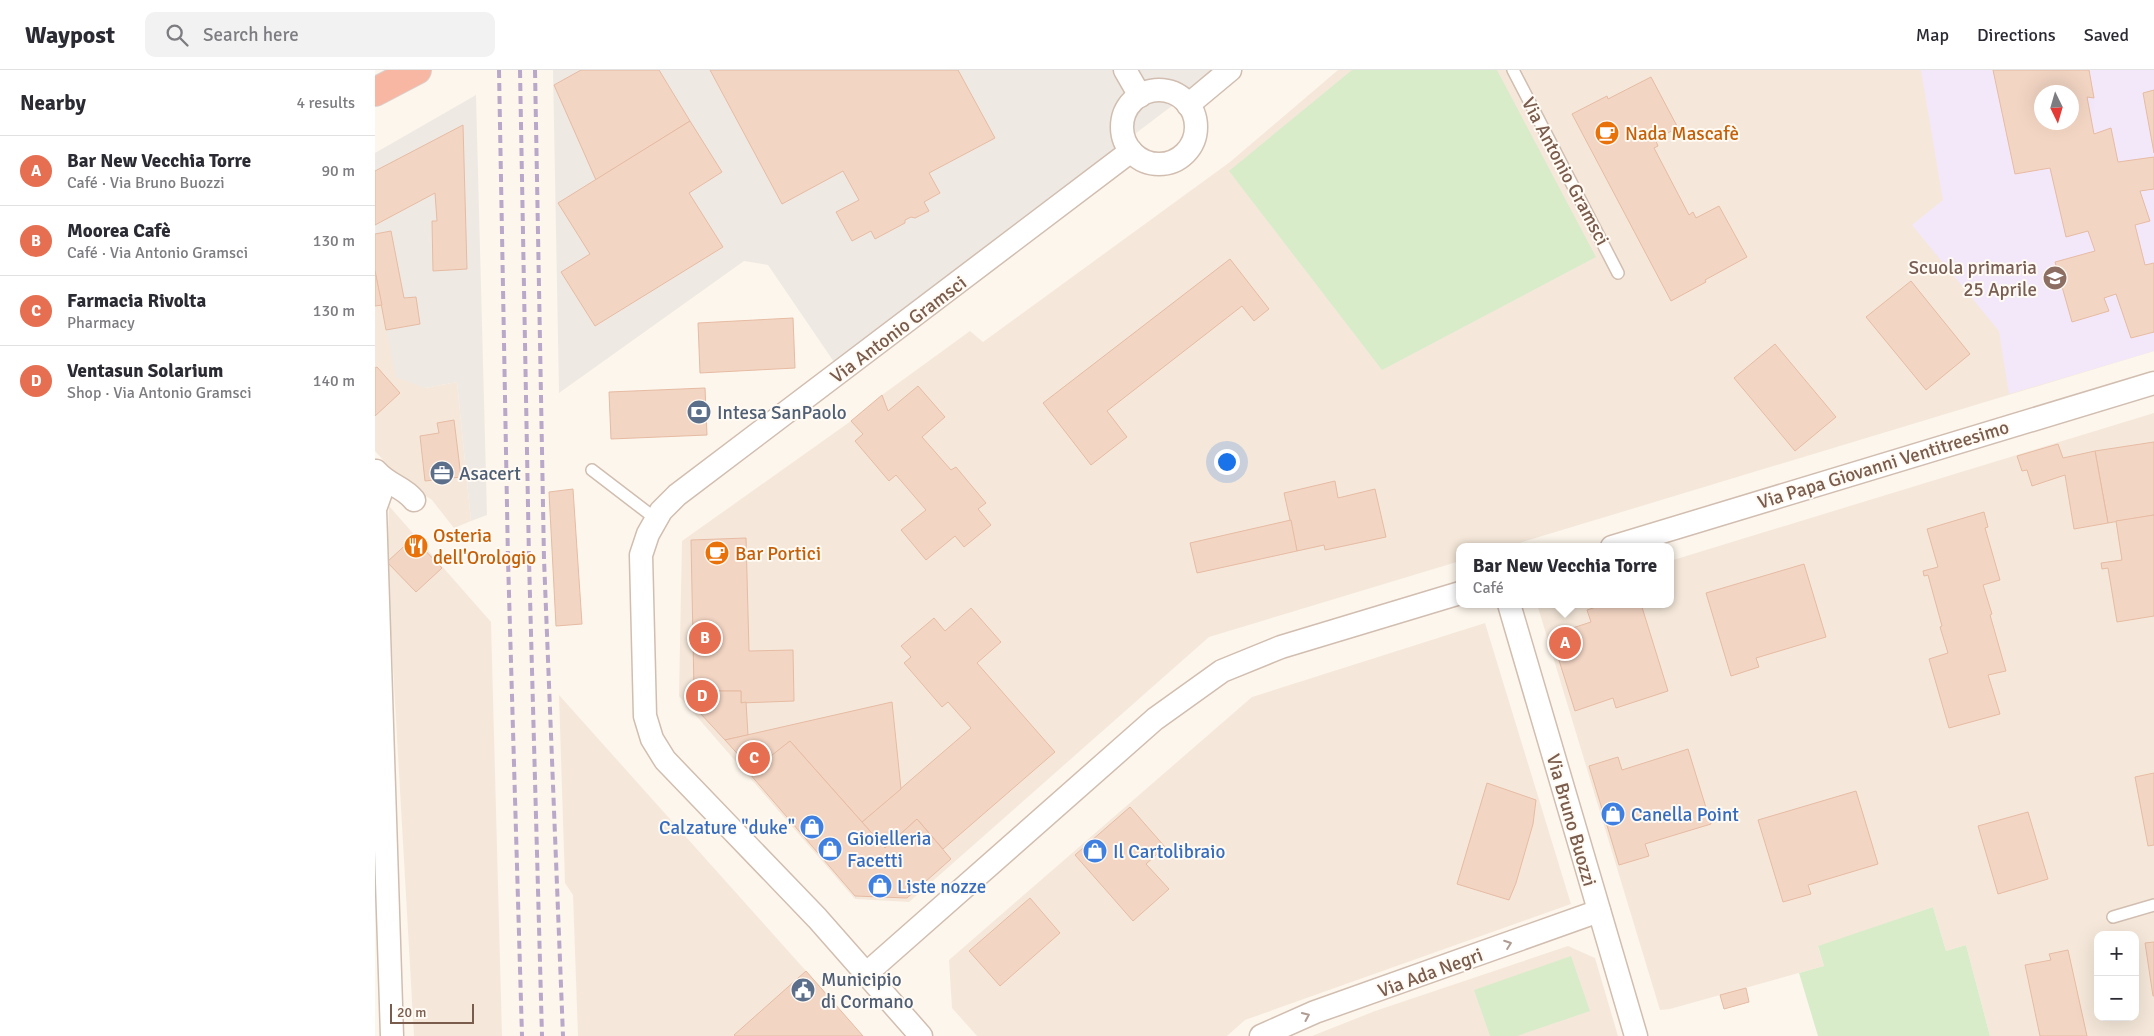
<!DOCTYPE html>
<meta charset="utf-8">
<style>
:root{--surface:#fff;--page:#f2f2f3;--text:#2b2b33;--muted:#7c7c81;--line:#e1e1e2;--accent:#e76f51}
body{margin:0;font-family:Signika,sans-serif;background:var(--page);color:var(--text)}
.controls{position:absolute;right:15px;bottom:15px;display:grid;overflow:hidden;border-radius:10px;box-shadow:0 5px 20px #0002}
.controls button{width:45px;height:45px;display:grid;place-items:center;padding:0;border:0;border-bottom:1px solid var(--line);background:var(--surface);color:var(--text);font:25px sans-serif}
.compass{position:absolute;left:1659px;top:15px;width:45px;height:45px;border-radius:50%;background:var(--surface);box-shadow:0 5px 20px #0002;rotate:175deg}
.scale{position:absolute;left:15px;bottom:12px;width:84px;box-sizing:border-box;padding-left:5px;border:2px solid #7a5c4d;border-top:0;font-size:14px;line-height:18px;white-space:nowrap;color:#7a5c4d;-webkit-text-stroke:4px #fffaf3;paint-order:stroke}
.you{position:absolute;left:851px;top:391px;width:18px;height:18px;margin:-12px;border:4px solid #fff;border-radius:50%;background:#1a73e8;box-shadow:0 0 0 8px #1a73e833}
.badge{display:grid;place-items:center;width:32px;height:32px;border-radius:50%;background:var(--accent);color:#fff;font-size:16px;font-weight:700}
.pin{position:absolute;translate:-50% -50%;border:2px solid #fff;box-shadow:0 1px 5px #0006}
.popup{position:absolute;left:1081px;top:473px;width:218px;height:65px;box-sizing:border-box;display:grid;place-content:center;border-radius:10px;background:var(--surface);filter:drop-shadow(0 1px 4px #0005);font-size:16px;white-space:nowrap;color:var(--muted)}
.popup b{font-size:19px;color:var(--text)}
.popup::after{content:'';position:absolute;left:50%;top:100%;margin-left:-10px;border:10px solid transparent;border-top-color:var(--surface)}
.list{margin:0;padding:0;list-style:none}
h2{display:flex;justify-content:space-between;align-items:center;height:65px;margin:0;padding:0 20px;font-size:21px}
h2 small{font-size:16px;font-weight:400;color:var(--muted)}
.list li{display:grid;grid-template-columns:32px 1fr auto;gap:15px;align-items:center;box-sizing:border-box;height:70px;padding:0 20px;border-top:1px solid var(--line)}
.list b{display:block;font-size:19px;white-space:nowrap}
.list p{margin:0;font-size:16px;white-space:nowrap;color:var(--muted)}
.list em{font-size:16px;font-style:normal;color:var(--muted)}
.icon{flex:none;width:28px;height:28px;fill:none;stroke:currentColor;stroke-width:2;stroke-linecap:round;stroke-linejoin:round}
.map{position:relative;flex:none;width:1779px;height:966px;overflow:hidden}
header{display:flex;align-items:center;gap:30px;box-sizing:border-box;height:70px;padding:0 25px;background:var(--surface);border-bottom:1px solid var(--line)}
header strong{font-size:24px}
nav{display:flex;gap:28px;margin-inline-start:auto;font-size:18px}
.search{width:350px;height:45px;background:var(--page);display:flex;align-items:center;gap:12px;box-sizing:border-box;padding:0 18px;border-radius:10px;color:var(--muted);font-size:19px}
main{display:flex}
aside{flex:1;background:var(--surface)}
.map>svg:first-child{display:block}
.residential{fill:#f5e8da;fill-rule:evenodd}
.industrial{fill:#efe9e4}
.education{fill:#f3e8fa;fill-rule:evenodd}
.green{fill:#d8ecc9}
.building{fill:#f3d5c3;stroke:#e6bba3;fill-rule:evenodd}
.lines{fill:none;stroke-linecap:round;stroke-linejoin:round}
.lane-casing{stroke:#d1beb0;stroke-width:14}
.street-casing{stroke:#d1beb0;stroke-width:25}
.highway-casing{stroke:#dad1cd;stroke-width:30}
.lane{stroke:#fff;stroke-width:11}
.street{stroke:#fff;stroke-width:22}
.highway{stroke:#f7b7a3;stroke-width:28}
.rail{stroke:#b9a8c9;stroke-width:4;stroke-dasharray:8 5;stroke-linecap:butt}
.oneway{stroke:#af9d94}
.labels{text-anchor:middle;stroke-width:4;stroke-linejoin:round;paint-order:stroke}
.food-label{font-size:19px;fill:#c56008;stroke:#fffaf3;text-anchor:start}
.street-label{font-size:19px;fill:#7a5c4d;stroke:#fffaf3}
.education-label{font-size:19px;fill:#785e54;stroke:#fffaf3;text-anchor:end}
.service-label{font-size:19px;fill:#4e5e75;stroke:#fffaf3;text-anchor:start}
.shop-label{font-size:19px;fill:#366cbe;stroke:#fffaf3;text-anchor:start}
</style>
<header>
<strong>Waypost</strong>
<div class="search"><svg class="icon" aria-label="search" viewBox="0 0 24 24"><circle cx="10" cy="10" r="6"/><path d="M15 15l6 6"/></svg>Search here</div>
<nav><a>Map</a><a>Directions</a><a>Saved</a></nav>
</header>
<main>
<aside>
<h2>Nearby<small>4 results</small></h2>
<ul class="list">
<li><span class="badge">A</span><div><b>Bar New Vecchia Torre</b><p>Café · Via Bruno Buozzi</p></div><em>90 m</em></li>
<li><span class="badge">B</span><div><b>Moorea Cafè</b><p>Café · Via Antonio Gramsci</p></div><em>130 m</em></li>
<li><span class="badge">C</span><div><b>Farmacia Rivolta</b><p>Pharmacy</p></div><em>130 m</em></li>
<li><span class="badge">D</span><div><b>Ventasun Solarium</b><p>Shop · Via Antonio Gramsci</p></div><em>140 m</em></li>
</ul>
</aside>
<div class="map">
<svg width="1779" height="966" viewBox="0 0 1779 966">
<rect width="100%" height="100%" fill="#fdf6ec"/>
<g class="residential">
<path d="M963 0H1779V281L1131 477H1085V491L834 567 534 832 480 829 304 626 307 471 476 351 507 325 595 261 608 272 855 92ZM1666 22H1696V52H1666Z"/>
<path d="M0 201 50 318 82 312 96 451 79 458 57 430 26 410 0 381Z"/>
<path d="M1779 343V966H1615L1591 875 1571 881 1558 837 1443 877 1449 896 1295 939 1285 940 1162 534H1295V491ZM1723 865H1760V947H1723Z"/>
<path d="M14 436 116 552 127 966H39L12 492Z"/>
<path d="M1110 553 1196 834 870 950 852 966H602L577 938 574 890 877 627Z"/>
<path d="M184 625 431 901 488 966H203L198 825 190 813Z"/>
<path d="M1193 876 1220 888 1243 966H937L1000 941Z"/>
</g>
<g class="industrial">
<path d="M178 0H842L814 23 459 292 393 195 369 191 184 323Z"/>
<path d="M101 25 112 445 96 451 82 312 50 318 21 307 0 201V83Z"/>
</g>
<path class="education" d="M1546 0H1779V281L1634 324 1624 261 1537 155 1568 130ZM1666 22H1696V52H1666Z"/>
<g class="green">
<path d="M977 0H1122L1221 187 1007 300 854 101Z"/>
<path d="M1558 837 1571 881 1591 875 1615 966H1443L1424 903 1449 896 1443 876Z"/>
<path d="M1196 886 1215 941 1142 966H1115L1099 920Z"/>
</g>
<g class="building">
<path d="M206 0H284L315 51 221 110 179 15Z"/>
<path d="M335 0H583L620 68 554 103 565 123 549 132 554 141 540 148 536 147 530 150V153L500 169 496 161 477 171 461 142 484 130 468 101 407 134Z"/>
<path d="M1618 0H1714L1719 28 1712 27 1719 64 1736 58 1743 92 1779 87V119L1765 121 1775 151 1760 155 1770 195 1779 193V262L1756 268 1741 224 1729 228 1734 241 1697 252 1680 192 1720 181 1713 161 1691 167 1675 98 1640 104ZM1666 22H1696V52H1666Z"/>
<path d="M1276 7 1303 58 1280 69 1283 76 1279 78 1314 145 1318 142 1321 148 1344 136 1372 187 1330 210 1331 212 1296 231 1197 44 1232 26 1233 29Z"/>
<path d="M1779 20V83L1768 23Z"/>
<path d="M315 51 347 102 314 123 348 177 220 256 186 202 215 184 183 133Z"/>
<path d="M88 55 92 199 58 201 57 151H62L60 123 0 155V101Z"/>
<path d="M16 161 29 228 41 227 45 254 11 260 0 201V164Z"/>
<path d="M855 189 894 239 879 251 867 236 732 341 752 367 716 395 668 333Z"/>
<path d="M0 201 7 235 0 236Z"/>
<path d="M1536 211 1595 284 1551 320 1491 247Z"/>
<path d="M418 248 420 298 325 303 323 253Z"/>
<path d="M1400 274 1461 347 1420 381 1359 308Z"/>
<path d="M2 297 25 323 0 346V298Z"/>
<path d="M543 316 570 347 547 367 576 400 581 397 611 433 603 439 616 455 589 477 580 466 551 490 526 460 551 440 521 405 514 411 480 371 488 364 476 351 507 325 513 341Z"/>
<path d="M330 318 332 365 236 369 234 322Z"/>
<path d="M79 350 86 407 50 411 45 366 64 363 62 353Z"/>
<path d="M1779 372V445L1733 453 1720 381Z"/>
<path d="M1683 374 1688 388 1720 381 1733 453 1699 459 1690 405 1657 416 1652 400 1647 401 1642 386Z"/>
<path d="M960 411 963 428 1000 419 1011 467 950 480 949 475 922 481 909 423Z"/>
<path d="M198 419 207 554 181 556 174 422Z"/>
<path d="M1609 442 1613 457 1610 458 1625 510 1608 515 1617 544 1615 545 1631 601 1613 605 1625 644 1574 658 1554 589 1573 583 1565 557 1567 556 1553 505 1549 506 1548 501 1563 497 1552 459Z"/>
<path d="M1779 445V546L1742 552 1733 498 1727 499 1726 493 1747 490 1741 451Z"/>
<path d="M916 450 922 481 822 503 815 473Z"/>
<path d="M38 468 67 498 41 522 12 492Z"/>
<path d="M371 468 374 581 418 580 419 631 366 633V621H319L316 470Z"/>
<path d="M1429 494 1451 567 1381 588 1384 597 1356 606 1331 523Z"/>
<path d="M1230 534H1266L1293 621 1241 638 1238 628 1200 641 1176 565 1216 552 1212 540Z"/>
<path d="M596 538 626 572 602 593 680 682 568 779 542 749 510 778 487 752 596 658 573 632 567 637 529 593 536 587 526 576 559 548 570 561Z"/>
<path d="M319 621H366V633L371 632 373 665 350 670 312 629Z"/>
<path d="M517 632 526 719 487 752 415 671 378 701 350 670Z"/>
<path d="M415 671 510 778 542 749 576 789 532 828 480 826 374 703Z"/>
<path d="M1313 679 1336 754 1270 774 1274 786 1244 795 1214 696 1243 687 1247 700Z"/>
<path d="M1779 703V775L1773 776 1760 707Z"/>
<path d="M1112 713 1161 730 1158 754 1141 813 1134 830 1082 814Z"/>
<path d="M1481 721 1503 794 1433 815 1436 824 1408 832 1383 750Z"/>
<path d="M755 737 790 777 771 794 794 819 758 851 700 785Z"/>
<path d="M1653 742 1673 809 1623 824 1603 756Z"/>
<path d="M655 828 685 863 625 916 594 881Z"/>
<path d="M1779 872V926H1778L1770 873Z"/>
<path d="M1693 880 1712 966H1665L1650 895 1676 890 1674 884Z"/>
<path d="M431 901 488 966H360L359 965Z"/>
<path d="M1371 918 1374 932 1349 939 1345 925Z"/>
</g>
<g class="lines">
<defs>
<g id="lane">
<path d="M1138 0 1243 203"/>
<path d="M217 400 281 449"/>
<path d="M1738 847 1779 835"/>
</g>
<g id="street">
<path d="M750 0 765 26"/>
<circle cx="784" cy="57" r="37"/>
<path d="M813 35 855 0"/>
<path d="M1 401C14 416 28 416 39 430"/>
<path d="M10 411 0 439 17 966"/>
<path d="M1237 477 1779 313"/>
<path d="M1134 534 1261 966"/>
<path d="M492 903 780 649 847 601 906 577 1085 523"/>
<path d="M546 966 442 848 290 690 277 669 270 646 266 485 273 464 286 441 302 425 756 81"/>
<path d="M886 966 940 942 1224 841"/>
</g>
<path id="highway" d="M0 22 42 0"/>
</defs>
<use href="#lane" class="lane-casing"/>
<use href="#street" class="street-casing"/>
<use href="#highway" class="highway-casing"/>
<use href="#lane" class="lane"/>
<use href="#street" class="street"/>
<use href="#highway" class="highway"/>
<g class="rail">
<path d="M124 0 133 490 147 966"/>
<path d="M145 0 154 490 167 966"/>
<path d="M160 0 169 489 188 966"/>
</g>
</g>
<defs><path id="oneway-chevron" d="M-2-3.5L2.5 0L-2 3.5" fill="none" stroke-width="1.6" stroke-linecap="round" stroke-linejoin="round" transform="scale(1.25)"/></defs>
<g class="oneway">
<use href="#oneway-chevron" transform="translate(1133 874) rotate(-20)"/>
<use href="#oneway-chevron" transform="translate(931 946) rotate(-24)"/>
</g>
<defs>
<symbol id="cafe-disc" viewBox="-11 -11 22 22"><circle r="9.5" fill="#e8710a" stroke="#fffaf3"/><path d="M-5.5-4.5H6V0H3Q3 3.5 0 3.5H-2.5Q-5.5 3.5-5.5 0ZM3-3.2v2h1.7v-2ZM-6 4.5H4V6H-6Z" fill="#fff"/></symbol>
<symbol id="school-disc" viewBox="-11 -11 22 22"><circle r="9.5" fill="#8d6e63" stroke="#fffaf3"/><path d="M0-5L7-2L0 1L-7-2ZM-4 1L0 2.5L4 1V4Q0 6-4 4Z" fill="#fff"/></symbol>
<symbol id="bank-disc" viewBox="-11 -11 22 22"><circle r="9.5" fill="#5c6f8a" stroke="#fffaf3"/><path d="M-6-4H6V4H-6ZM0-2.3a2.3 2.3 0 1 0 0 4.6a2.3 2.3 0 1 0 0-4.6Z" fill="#fff"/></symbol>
<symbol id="office-disc" viewBox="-11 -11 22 22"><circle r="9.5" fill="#5c6f8a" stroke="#fffaf3"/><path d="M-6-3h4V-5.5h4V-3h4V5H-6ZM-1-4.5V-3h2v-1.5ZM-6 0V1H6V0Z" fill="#fff"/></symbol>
<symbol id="restaurant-disc" viewBox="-11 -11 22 22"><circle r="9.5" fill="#e8710a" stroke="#fffaf3"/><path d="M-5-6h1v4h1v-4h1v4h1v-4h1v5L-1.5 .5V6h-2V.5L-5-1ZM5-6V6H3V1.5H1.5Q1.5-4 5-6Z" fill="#fff"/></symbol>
<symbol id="shop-disc" viewBox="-11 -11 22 22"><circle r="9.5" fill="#3f7fe0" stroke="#fffaf3"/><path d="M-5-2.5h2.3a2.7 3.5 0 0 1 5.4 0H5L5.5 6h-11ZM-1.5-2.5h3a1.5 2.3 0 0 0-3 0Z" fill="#fff"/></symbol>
<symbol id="civic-disc" viewBox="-11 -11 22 22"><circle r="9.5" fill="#5c6f8a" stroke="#fffaf3"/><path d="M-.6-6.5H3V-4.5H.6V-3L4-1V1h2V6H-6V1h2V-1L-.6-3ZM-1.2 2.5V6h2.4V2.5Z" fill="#fff"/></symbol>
</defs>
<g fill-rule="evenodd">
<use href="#cafe-disc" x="1218" y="49" width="28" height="28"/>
<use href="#school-disc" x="1666" y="194" width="28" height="28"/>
<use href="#bank-disc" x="310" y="328" width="28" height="28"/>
<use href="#office-disc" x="53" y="389" width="28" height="28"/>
<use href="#restaurant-disc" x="27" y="462" width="28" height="28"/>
<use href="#cafe-disc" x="328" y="469" width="28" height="28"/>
<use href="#shop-disc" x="1224" y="730" width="28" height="28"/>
<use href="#shop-disc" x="423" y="743" width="28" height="28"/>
<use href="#shop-disc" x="441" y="765" width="28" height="28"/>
<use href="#shop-disc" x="706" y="767" width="28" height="28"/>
<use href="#shop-disc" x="491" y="802" width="28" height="28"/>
<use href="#civic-disc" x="414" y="906" width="28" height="28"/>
</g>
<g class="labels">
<g class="food-label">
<text x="1250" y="70">Nada Mascafè</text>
<text x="58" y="472">Osteria<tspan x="58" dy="22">dell'Orologio</tspan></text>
<text x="360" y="490">Bar Portici</text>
</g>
<g class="street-label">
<text transform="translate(1191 101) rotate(62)" y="7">Via Antonio Gramsci</text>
<text transform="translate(523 259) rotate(-37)" y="7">Via Antonio Gramsci</text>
<text transform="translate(1508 394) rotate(-17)" y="7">Via Papa Giovanni Ventitreesimo</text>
<text transform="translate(1197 750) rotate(74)" y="7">Via Bruno Buozzi</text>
<text transform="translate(1055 902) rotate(-20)" y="7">Via Ada Negri</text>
</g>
<g class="education-label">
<text x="1662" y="204">Scuola primaria<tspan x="1662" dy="22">25 Aprile</tspan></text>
</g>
<g class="service-label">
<text x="342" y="349">Intesa SanPaolo</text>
<text x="84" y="410">Asacert</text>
<text x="446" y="916">Municipio<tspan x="446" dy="22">di Cormano</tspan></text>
</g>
<g class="shop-label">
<text x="1256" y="751">Canella Point</text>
<text x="420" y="764" text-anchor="end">Calzature "duke"</text>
<text x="472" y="775">Gioielleria<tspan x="472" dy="22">Facetti</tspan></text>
<text x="738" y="788">Il Cartolibraio</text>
<text x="522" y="823">Liste nozze</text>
</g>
</g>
</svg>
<div class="controls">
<button>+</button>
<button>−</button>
</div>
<svg class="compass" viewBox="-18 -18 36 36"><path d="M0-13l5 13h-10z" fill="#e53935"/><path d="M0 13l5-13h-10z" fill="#7c7c81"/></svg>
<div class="scale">20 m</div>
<div class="you"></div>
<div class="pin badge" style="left:1190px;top:573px">A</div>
<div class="popup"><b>Bar New Vecchia Torre</b>Café</div>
<div class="pin badge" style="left:330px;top:568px">B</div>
<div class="pin badge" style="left:379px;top:688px">C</div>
<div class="pin badge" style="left:327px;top:626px">D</div>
</div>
</main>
